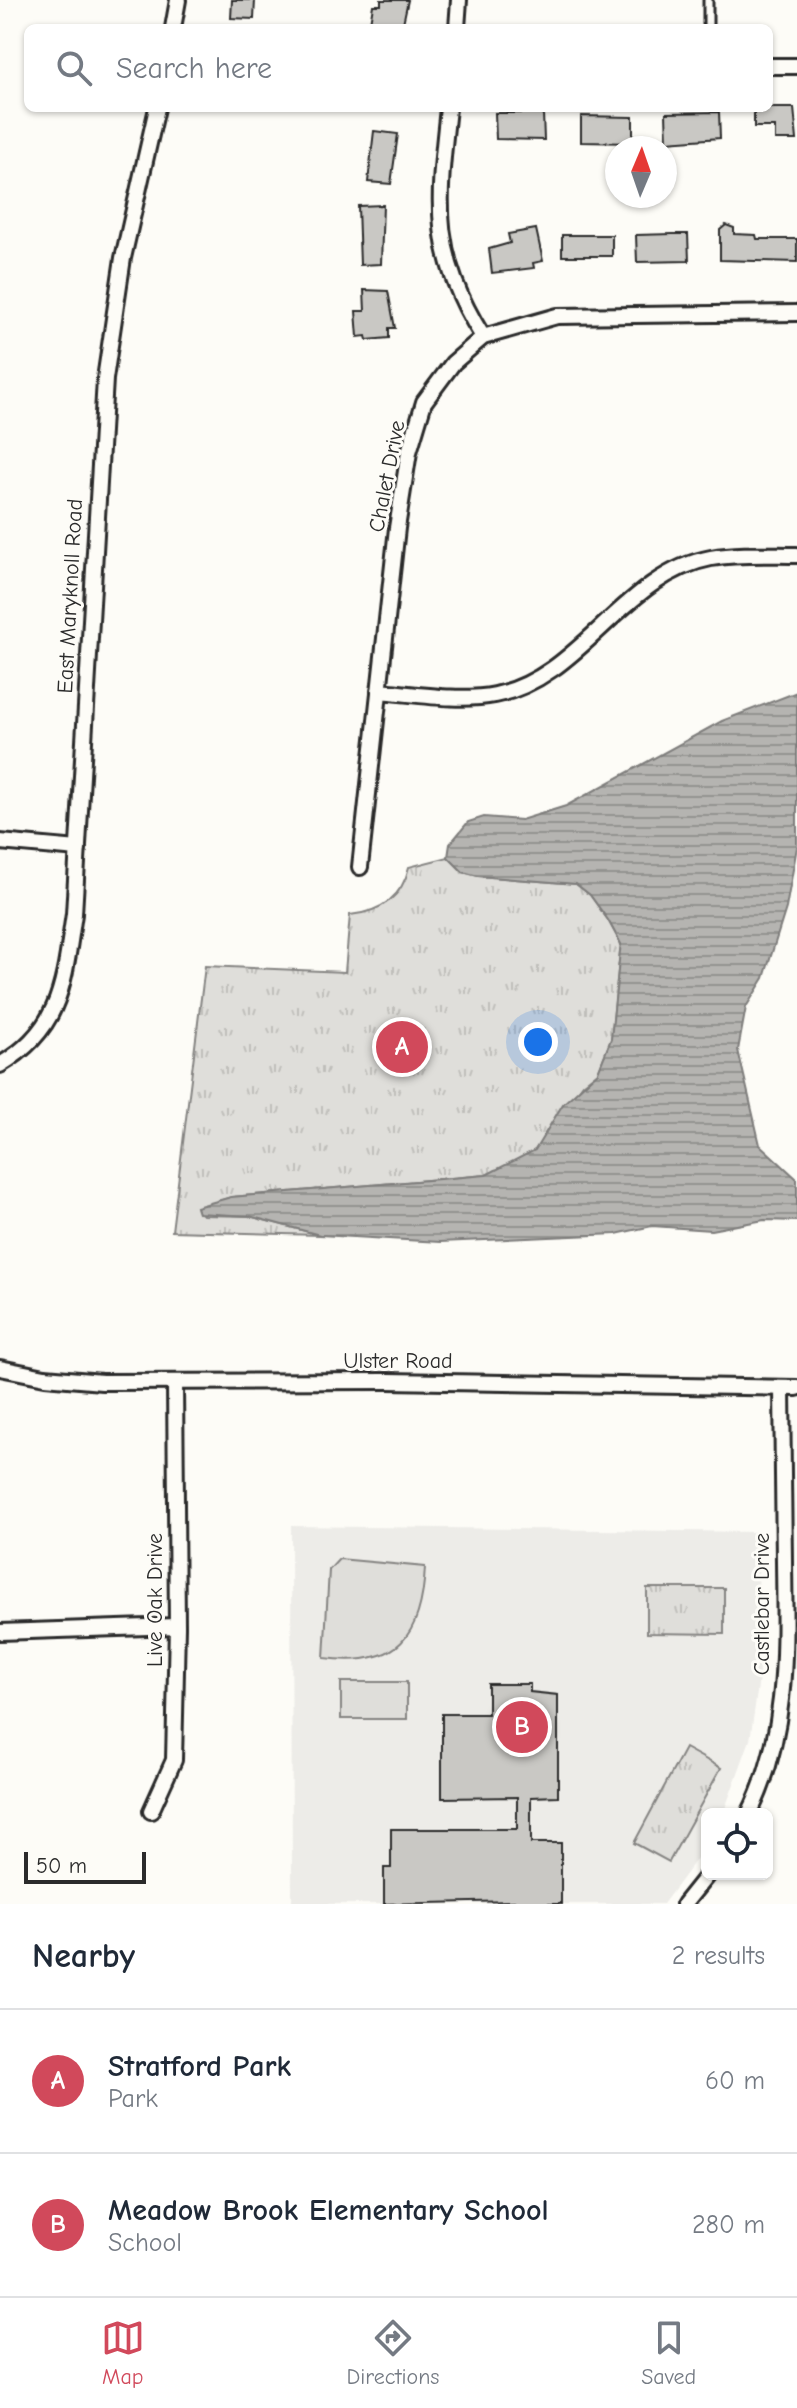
<!DOCTYPE html>
<style>
:root{--surface:#fff;--page:#f2f2f3;--text:#1f2937;--muted:#747a83;--line:#e0e1e3;--accent:#d1495b}
body{margin:0;font-family:"Comic Neue",sans-serif;background:var(--page);color:var(--text)}
.controls{position:absolute;right:24px;bottom:24px;display:grid;overflow:hidden;border-radius:12px;box-shadow:0 2px 6px #0004}
.controls button{width:72px;height:72px;display:grid;place-items:center;padding:0;border:0;border-bottom:2px solid var(--line);background:var(--surface);color:var(--text);font:40px sans-serif}
.compass{position:absolute;left:605px;top:136px;width:72px;height:72px;border-radius:50%;background:var(--surface);box-shadow:0 2px 6px #0004;rotate:2deg}
.scale{position:absolute;left:24px;bottom:20px;width:122px;box-sizing:border-box;padding-left:8px;border:4px solid #2b2b2b;border-top:0;font-size:22px;line-height:28px;white-space:nowrap;color:#2b2b2b;-webkit-text-stroke:6px #fdfcf7;paint-order:stroke}
.you{position:absolute;left:538px;top:1042px;width:28px;height:28px;margin:-20px;border:6px solid #fff;border-radius:50%;background:#1a73e8;box-shadow:0 0 0 12px #1a73e833}
.badge{display:grid;place-items:center;width:52px;height:52px;border-radius:50%;background:var(--accent);color:#fff;font-size:26px;font-weight:700}
.pin{position:absolute;translate:-50% -50%;border:4px solid #fff;box-shadow:0 2px 8px #0006}
.list{margin:0;padding:0;list-style:none}
h2{display:flex;justify-content:space-between;align-items:center;height:104px;margin:0;padding:0 32px;font-size:34px}
h2 small{font-size:26px;font-weight:400;color:var(--muted)}
.list li{display:grid;grid-template-columns:52px 1fr auto;gap:24px;align-items:center;box-sizing:border-box;height:144px;padding:0 32px;border-top:2px solid var(--line)}
.list b{display:block;font-size:30px;white-space:nowrap}
.list p{margin:0;font-size:26px;white-space:nowrap;color:var(--muted)}
.list em{font-size:26px;font-style:normal;color:var(--muted)}
.icon{flex:none;width:44px;height:44px;fill:none;stroke:currentColor;stroke-width:2;stroke-linecap:round;stroke-linejoin:round}
.map{position:relative;flex:none;width:797px;height:1904px;overflow:hidden}
.search{position:absolute;background:var(--surface);box-shadow:0 2px 6px #0004;left:24px;right:24px;top:24px;height:88px;display:flex;align-items:center;gap:20px;box-sizing:border-box;padding:0 28px;border-radius:12px;color:var(--muted);font-size:30px}
.sheet{height:392px;background:var(--surface)}
nav{display:flex;justify-content:space-around;align-items:center;box-sizing:border-box;height:112px;border-top:2px solid var(--line);background:var(--surface);font-size:22px;color:var(--muted)}
nav a{display:grid;justify-items:center;gap:4px}
nav .on{color:var(--accent)}
.map>svg:first-child{display:block}
.built{fill:#edece8}
.grass{fill:url(#grass-tufts);stroke:#858482;stroke-width:2}
.pitch{fill:#dfdeda;stroke:#858482;stroke-width:2}
.water{fill:url(#water-rules);stroke:#7e7d7b;stroke-width:2}
.building{fill:#c9c8c4;stroke:#2b2b2b;stroke-width:2}
.lines{fill:none;stroke-linecap:round;stroke-linejoin:round}
.service-casing{stroke:#2b2b2b;stroke-width:13}
.minor-casing{stroke:#2b2b2b;stroke-width:20}
.service{stroke:#fdfcf7;stroke-width:7}
.minor{stroke:#fdfcf7;stroke-width:14}
.labels{text-anchor:middle;stroke-width:6;stroke-linejoin:round;paint-order:stroke}
.street-label{font-size:22px;fill:#2b2b2b;stroke:#fdfcf7}
</style>
<div class="map">
<svg width="797" height="1904" viewBox="0 0 797 1904">
<defs>
<pattern id="grass-tufts" width="24" height="20" patternUnits="userSpaceOnUse" patternTransform="scale(2)"><rect width="24" height="20" fill="#dfdeda"/><path d="M3 7l-1-3M5 7V3M7 7l1-3M15 17l-1-3M17 17v-4M19 17l1-3" fill="none" stroke="#c0bfbb"/></pattern>
<pattern id="water-rules" width="6" height="5" patternUnits="userSpaceOnUse" patternTransform="scale(2)"><rect width="6" height="5" fill="#b5b4b1"/><path d="M0 2.5h6" fill="none" stroke="#939390"/></pattern>
</defs>
<rect width="100%" height="100%" fill="#fdfcf7"/>
<filter id="ink" filterUnits="userSpaceOnUse"><feTurbulence type="fractalNoise" baseFrequency=".0125" numOctaves="2"/><feDisplacementMap in="SourceGraphic" scale="16" xChannelSelector="R" yChannelSelector="G"/><feConvolveMatrix kernelMatrix="1 2 1 2 8 2 1 2 1" color-interpolation-filters="sRGB"/></filter>
<g filter="url(#ink)">
<path class="built" d="M291 1526 758 1532 759 1679 750 1740 723 1814H707V1845L663 1904H292Z"/>
<g class="grass">
<path d="M448 857 463 872 478 876 576 884 590 895 608 920 621 944 620 951 611 1039 598 1072 583 1084 535 1150 522 1159 486 1175 231 1197 197 1208 203 1215 249 1216 320 1235 172 1231 205 966 345 972 350 915C380 912 402 898 409 867Z"/>
<path d="M647 1588H724V1634L647 1633Z"/>
<path d="M685 1748 721 1768 669 1862 634 1843Z"/>
</g>
<g class="pitch">
<path d="M339 1559 425 1567C422 1637 398 1668 324 1658L329 1570Z"/>
<rect x="341" y="1682" width="66" height="37"/>
</g>
<path class="water" d="M797 692V847L786 908 764 978 746 1007 738 1050 760 1145 797 1179V1221L764 1220 711 1230 652 1226 616 1234 440 1242 320 1235 249 1216 198 1213 196 1207 231 1197 486 1175 535 1150 563 1104 598 1072 611 1039 620 951 621 944 608 920 590 895 576 884 478 876 463 872 448 857 450 844 468 822 484 817 521 820 566 806 722 721Z"/>
<g class="building">
<path d="M232 0H255L254 19 231 18Z"/>
<path d="M381 0H408L402 28H378V23H370L373 5H381Z"/>
<path d="M754 108H794L797 140H775V127H754Z"/>
<path d="M719 112 720 138 667 142 666 113Z"/>
<path d="M495 113H543L544 140 496 139Z"/>
<path d="M581 116 633 117V143L581 142Z"/>
<path d="M374 131 398 134 391 184 368 182Z"/>
<path d="M383 205 381 264 360 265 358 206Z"/>
<path d="M726 225 734 228V234L756 235 757 239H797V262L720 260V230Z"/>
<path d="M536 229 543 261 533 263 534 268 492 273 489 249 510 243 508 234Z"/>
<path d="M673 234H688L689 261 637 262 636 235Z"/>
<rect x="562" y="235" width="50" height="21"/>
<path d="M364 290 388 291 395 328H389V338L367 340 366 336 358 337 356 311H365Z"/>
<path d="M488 1684H530V1692L558 1695V1796L531 1797V1843H561V1904H514V1901L384 1904V1868H391V1829H517V1797L442 1798V1714H488Z"/>
</g>
<g class="lines">
<defs>
<path id="service" d="M708 0V24"/>
<g id="minor">
<path d="M173 28 178 0"/>
<path d="M457 28 459 0"/>
<path d="M769 66H797"/>
<path d="M448 108C438 202 430 252 483 337"/>
<path d="M379 691C416 694 459 702 495 695 581 678 624 574 711 558 739 553 769 555 797 555"/>
<path d="M0 842 78 849"/>
<path d="M360 867 397 528 409 452 424 402 453 363 483 337 557 316 797 313"/>
<path d="M0 1065C63 1028 64 979 74 914L105 379 123 258 157 108"/>
<path d="M0 1368 45 1377 102 1382 388 1381 797 1388"/>
<path d="M0 1632 177 1626"/>
<path d="M151 1811 174 1760 177 1626 175 1383"/>
<path d="M749 1814C789 1735 785 1647 784 1561 783 1503 783 1446 782 1388"/>
<path d="M684 1904 708 1874"/>
</g>
</defs>
<use href="#service" class="service-casing"/>
<use href="#minor" class="minor-casing"/>
<use href="#service" class="service"/>
<use href="#minor" class="minor"/>
</g>
</g>
<g class="labels">
<g class="street-label">
<text transform="translate(386 476) rotate(-79)" y="8">Chalet Drive</text>
<text transform="translate(69 596) rotate(-87)" y="8">East Maryknoll Road</text>
<text x="398" y="1368">Ulster Road</text>
<text transform="translate(154 1600) rotate(-90)" y="8">Live Oak Drive</text>
<text transform="translate(761 1604) rotate(-90)" y="8">Castlebar Drive</text>
</g>
</g>
</svg>
<div class="controls">
<button><svg class="icon" aria-label="locate" viewBox="0 0 24 24"><circle cx="12" cy="12" r="6"/><path d="M12 2v4M12 18v4M2 12h4M18 12h4"/></svg></button>
</div>
<svg class="compass" viewBox="-18 -18 36 36"><path d="M0-13l5 13h-10z" fill="#e53935"/><path d="M0 13l5-13h-10z" fill="#747a83"/></svg>
<div class="scale">50 m</div>
<div class="you"></div>
<div class="pin badge" style="left:402px;top:1047px">A</div>
<div class="pin badge" style="left:522px;top:1727px">B</div>
<div class="search"><svg class="icon" aria-label="search" viewBox="0 0 24 24"><circle cx="10" cy="10" r="6"/><path d="M15 15l6 6"/></svg>Search here</div>
</div>
<section class="sheet">
<h2>Nearby<small>2 results</small></h2>
<ul class="list">
<li><span class="badge">A</span><div><b>Stratford Park</b><p>Park</p></div><em>60 m</em></li>
<li><span class="badge">B</span><div><b>Meadow Brook Elementary School</b><p>School</p></div><em>280 m</em></li>
</ul>
</section>
<nav>
<a class="on"><svg class="icon" aria-label="map" viewBox="0 0 24 24"><path d="M3 6l6-2 6 2 6-2v14l-6 2-6-2-6 2zM9 4v14M15 6v14"/></svg>Map</a>
<a><svg class="icon" aria-label="directions" viewBox="0 0 24 24"><path d="M12 3l9 9-9 9-9-9zM9 14v-3h6M13 9l2 2-2 2"/></svg>Directions</a>
<a><svg class="icon" aria-label="saved" viewBox="0 0 24 24"><path d="M7 4h10v16l-5-4-5 4z"/></svg>Saved</a>
</nav>
